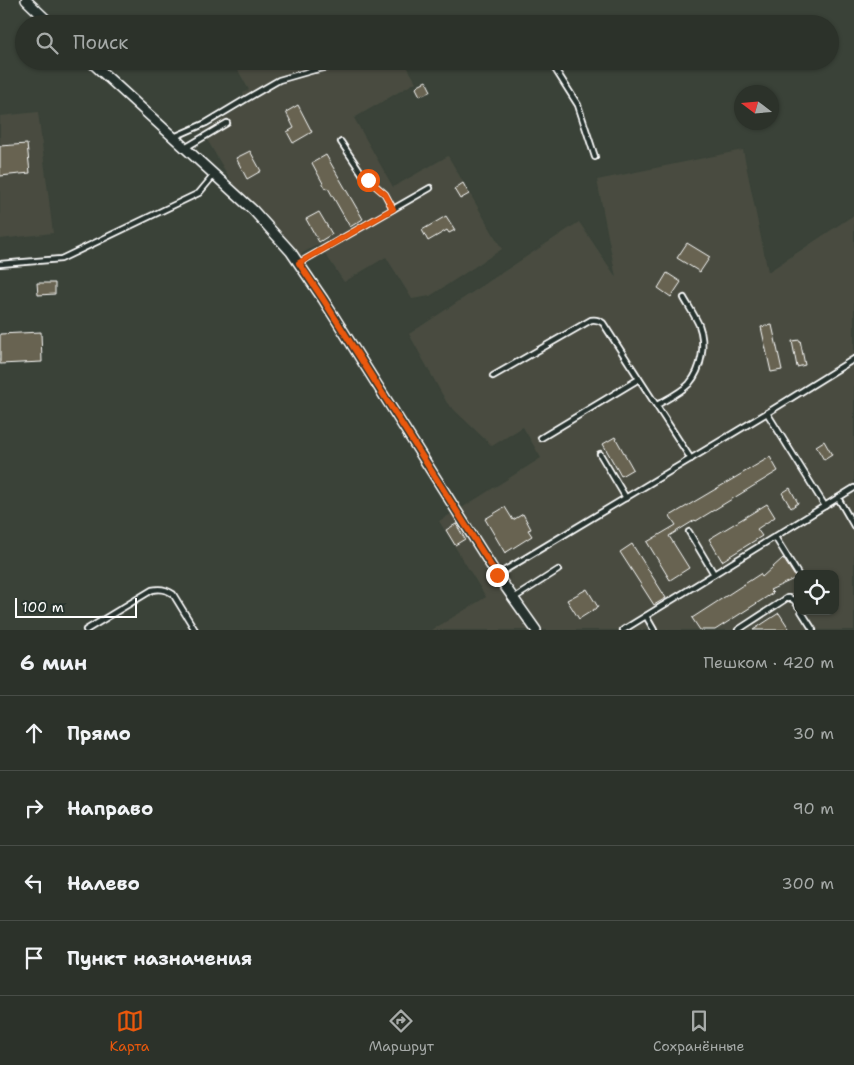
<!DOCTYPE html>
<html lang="ru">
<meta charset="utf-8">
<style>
:root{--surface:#2c322a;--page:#343a32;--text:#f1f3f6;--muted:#a6aaa8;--line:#484d47;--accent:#ea580c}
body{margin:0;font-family:"Shantell Sans",sans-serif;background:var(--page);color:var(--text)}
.controls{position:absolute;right:15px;bottom:15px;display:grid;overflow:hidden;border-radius:10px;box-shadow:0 1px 4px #0004}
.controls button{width:45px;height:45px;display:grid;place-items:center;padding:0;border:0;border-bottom:1px solid var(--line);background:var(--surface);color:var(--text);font:25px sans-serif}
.compass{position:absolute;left:734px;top:85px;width:45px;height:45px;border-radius:50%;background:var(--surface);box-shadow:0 1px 4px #0004;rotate:286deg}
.scale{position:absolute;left:15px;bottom:12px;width:122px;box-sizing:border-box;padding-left:5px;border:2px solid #fff;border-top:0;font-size:14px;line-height:18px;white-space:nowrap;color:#fff;-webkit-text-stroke:4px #26332d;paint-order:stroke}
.stop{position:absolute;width:15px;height:15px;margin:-11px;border:4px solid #ea580c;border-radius:50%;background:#fff}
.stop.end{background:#ea580c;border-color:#fff;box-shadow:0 1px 5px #0008}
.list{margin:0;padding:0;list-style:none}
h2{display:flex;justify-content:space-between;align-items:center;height:65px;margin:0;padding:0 20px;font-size:21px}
h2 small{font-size:16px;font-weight:400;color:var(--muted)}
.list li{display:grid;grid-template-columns:32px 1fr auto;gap:15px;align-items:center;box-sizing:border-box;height:75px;padding:0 20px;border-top:1px solid var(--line)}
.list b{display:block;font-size:19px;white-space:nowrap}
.list em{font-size:16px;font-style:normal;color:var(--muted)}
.icon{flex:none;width:28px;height:28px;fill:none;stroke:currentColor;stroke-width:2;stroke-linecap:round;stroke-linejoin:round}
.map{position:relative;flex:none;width:854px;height:630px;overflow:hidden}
.search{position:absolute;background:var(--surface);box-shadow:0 1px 4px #0004;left:15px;right:15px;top:15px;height:55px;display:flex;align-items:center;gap:12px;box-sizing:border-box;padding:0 18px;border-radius:28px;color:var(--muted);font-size:19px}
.sheet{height:365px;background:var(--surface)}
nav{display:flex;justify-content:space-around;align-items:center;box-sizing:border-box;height:70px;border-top:1px solid var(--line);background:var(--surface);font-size:14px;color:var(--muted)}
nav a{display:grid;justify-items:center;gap:2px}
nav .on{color:var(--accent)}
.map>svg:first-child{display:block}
.built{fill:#484c40;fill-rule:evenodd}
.building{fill:#676451;stroke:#fff}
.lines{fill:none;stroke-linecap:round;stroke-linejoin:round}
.lane-casing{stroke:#fff;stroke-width:8}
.street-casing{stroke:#fff;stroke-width:12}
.lane{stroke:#26332d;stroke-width:4.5}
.street{stroke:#26332d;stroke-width:9}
.route{stroke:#ea580c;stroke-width:6}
</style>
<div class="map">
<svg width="854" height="630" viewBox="0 0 854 630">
<rect width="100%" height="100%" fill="#3a4238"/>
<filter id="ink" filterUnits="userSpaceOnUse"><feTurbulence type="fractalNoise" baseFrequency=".02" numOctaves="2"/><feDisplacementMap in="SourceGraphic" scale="10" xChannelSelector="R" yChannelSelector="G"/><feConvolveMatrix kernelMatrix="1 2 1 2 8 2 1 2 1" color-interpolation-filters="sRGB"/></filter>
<g filter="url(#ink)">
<g class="built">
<path d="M247 61H404L416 82 354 118 393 187 448 156 502 249 430 296 412 299 386 257 344 282 319 244 299 255 281 232 234 186 202 131 248 103 243 93 249 90 234 63Z"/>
<path d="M38 112 53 233 0 239V116Z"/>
<path d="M743 150 768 272 854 215V630H432L486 597 439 521 451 514 453 516 458 513 460 509 541 458 523 427 492 446 447 403 409 334 579 222 616 277 597 180ZM798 574H835V611H798Z"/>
</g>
<g class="building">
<path d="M426 81 431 91 423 95V94L420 96 416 88 418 86V85Z"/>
<path d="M298 105 312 132 293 143 287 132 294 128 286 112Z"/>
<path d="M27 144 30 173 0 176V146Z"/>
<path d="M250 151 261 171 247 179 236 158Z"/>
<path d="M326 155 363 219 350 227 328 188 326 189 312 163Z"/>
<path d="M463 183 469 194 460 199 454 189Z"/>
<path d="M319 212 332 234 319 242 306 219Z"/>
<path d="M446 216 455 230 449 233 447 230 428 241 422 230Z"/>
<path d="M687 243 710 257 700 272 677 258Z"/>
<path d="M667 273 681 282 671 297 658 288Z"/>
<path d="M37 283H55V294L38 295Z"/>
<path d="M772 325 782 370 771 372 761 327Z"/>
<path d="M41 332 42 362 0 364V334Z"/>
<path d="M800 340 805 365 797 367 792 341Z"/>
<path d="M615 437 633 469 621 476 603 444Z"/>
<path d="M824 441 832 455 824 460 816 446Z"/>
<path d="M770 457 778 471 696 521 695 520 669 536 689 568 670 580 647 542 676 525 670 516Z"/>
<path d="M790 488 798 503 791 508 782 493Z"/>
<path d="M767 504 775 517 757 529 762 536 722 561 709 539Z"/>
<path d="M505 507 513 520 523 514 531 529 528 530 532 536 505 553 485 519Z"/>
<path d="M456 524 465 539 455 545 446 530Z"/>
<path d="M632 544 666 598 654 605 620 552Z"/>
<path d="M783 558 796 578 770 590 773 593 715 630H700L692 618 760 574 762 577Z"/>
<path d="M587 589 598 607 579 619 567 600Z"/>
<path d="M779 613 790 630H753Z"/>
</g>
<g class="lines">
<defs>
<g id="lane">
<path d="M466 24C480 18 496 18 510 24"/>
<path d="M550 61 578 105 595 157"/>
<path d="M174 137 206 123 246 99 279 80 314 70 357 61"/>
<path d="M341 142 363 175 385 194 393 209"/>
<path d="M185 148 227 123"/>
<path d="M299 263 430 188"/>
<path d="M0 264 61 259 199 193 214 175"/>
<path d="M493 376 591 320C596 319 599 320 603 323L691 459"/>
<path d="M657 405C667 399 680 393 689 384 702 369 706 344 699 325 695 316 689 307 684 298"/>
<path d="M767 413 825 506"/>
<path d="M541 438 639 379"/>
<path d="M600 454 626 498"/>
<path d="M838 498 854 526"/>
<path d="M689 532 714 574"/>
<path d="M775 537 798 574"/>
<path d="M497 575 767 413 854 359"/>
<path d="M514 598 558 570"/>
<path d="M801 611 813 630"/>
<path d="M646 616 654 630"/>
<path d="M86 630 152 590C160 588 166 589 173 594L195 630"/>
<path d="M623 630 854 488"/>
<path d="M738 630 787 598H789L794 600 798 606"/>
</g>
<g id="street">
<path d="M26 0 51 24"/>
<path d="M90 61 253 210 291 252 323 299 497 575 536 630"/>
</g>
</defs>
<use href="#lane" class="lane-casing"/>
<use href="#street" class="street-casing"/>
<use href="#lane" class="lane"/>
<use href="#street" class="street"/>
</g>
</g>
<g class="lines" filter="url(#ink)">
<path class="route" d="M368 180 385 194 393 209 299 263 323 299 497 575"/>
</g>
</svg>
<div class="controls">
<button><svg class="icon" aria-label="locate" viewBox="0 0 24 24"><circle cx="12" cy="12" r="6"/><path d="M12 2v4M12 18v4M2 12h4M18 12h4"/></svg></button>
</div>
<svg class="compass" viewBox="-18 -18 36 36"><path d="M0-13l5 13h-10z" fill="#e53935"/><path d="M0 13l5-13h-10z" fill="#a6aaa8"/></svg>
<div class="scale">100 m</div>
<div class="stop" style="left:368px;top:180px"></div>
<div class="stop end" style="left:497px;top:575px"></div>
<div class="search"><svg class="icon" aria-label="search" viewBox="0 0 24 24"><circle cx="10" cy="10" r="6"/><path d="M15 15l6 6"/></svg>Поиск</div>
</div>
<section class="sheet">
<h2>6 мин<small>Пешком · 420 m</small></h2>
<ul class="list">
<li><svg class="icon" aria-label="ahead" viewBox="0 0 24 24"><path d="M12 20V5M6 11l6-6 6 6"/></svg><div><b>Прямо</b></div><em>30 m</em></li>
<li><svg class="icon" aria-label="right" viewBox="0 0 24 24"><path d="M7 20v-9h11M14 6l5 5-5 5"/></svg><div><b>Направо</b></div><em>90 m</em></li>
<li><svg class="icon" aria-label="left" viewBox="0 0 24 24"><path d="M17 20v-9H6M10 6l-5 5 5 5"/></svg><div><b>Налево</b></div><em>300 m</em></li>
<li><svg class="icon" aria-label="arrive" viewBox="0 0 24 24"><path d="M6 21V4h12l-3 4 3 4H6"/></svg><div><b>Пункт назначения</b></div></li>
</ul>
</section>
<nav>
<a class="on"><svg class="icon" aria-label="map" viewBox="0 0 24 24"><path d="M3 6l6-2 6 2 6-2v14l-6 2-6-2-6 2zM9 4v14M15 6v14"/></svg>Карта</a>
<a><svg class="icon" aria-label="directions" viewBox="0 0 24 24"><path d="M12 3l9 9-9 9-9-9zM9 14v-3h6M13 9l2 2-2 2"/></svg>Маршрут</a>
<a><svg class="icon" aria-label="saved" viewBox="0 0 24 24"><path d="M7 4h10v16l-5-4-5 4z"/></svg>Сохранённые</a>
</nav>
